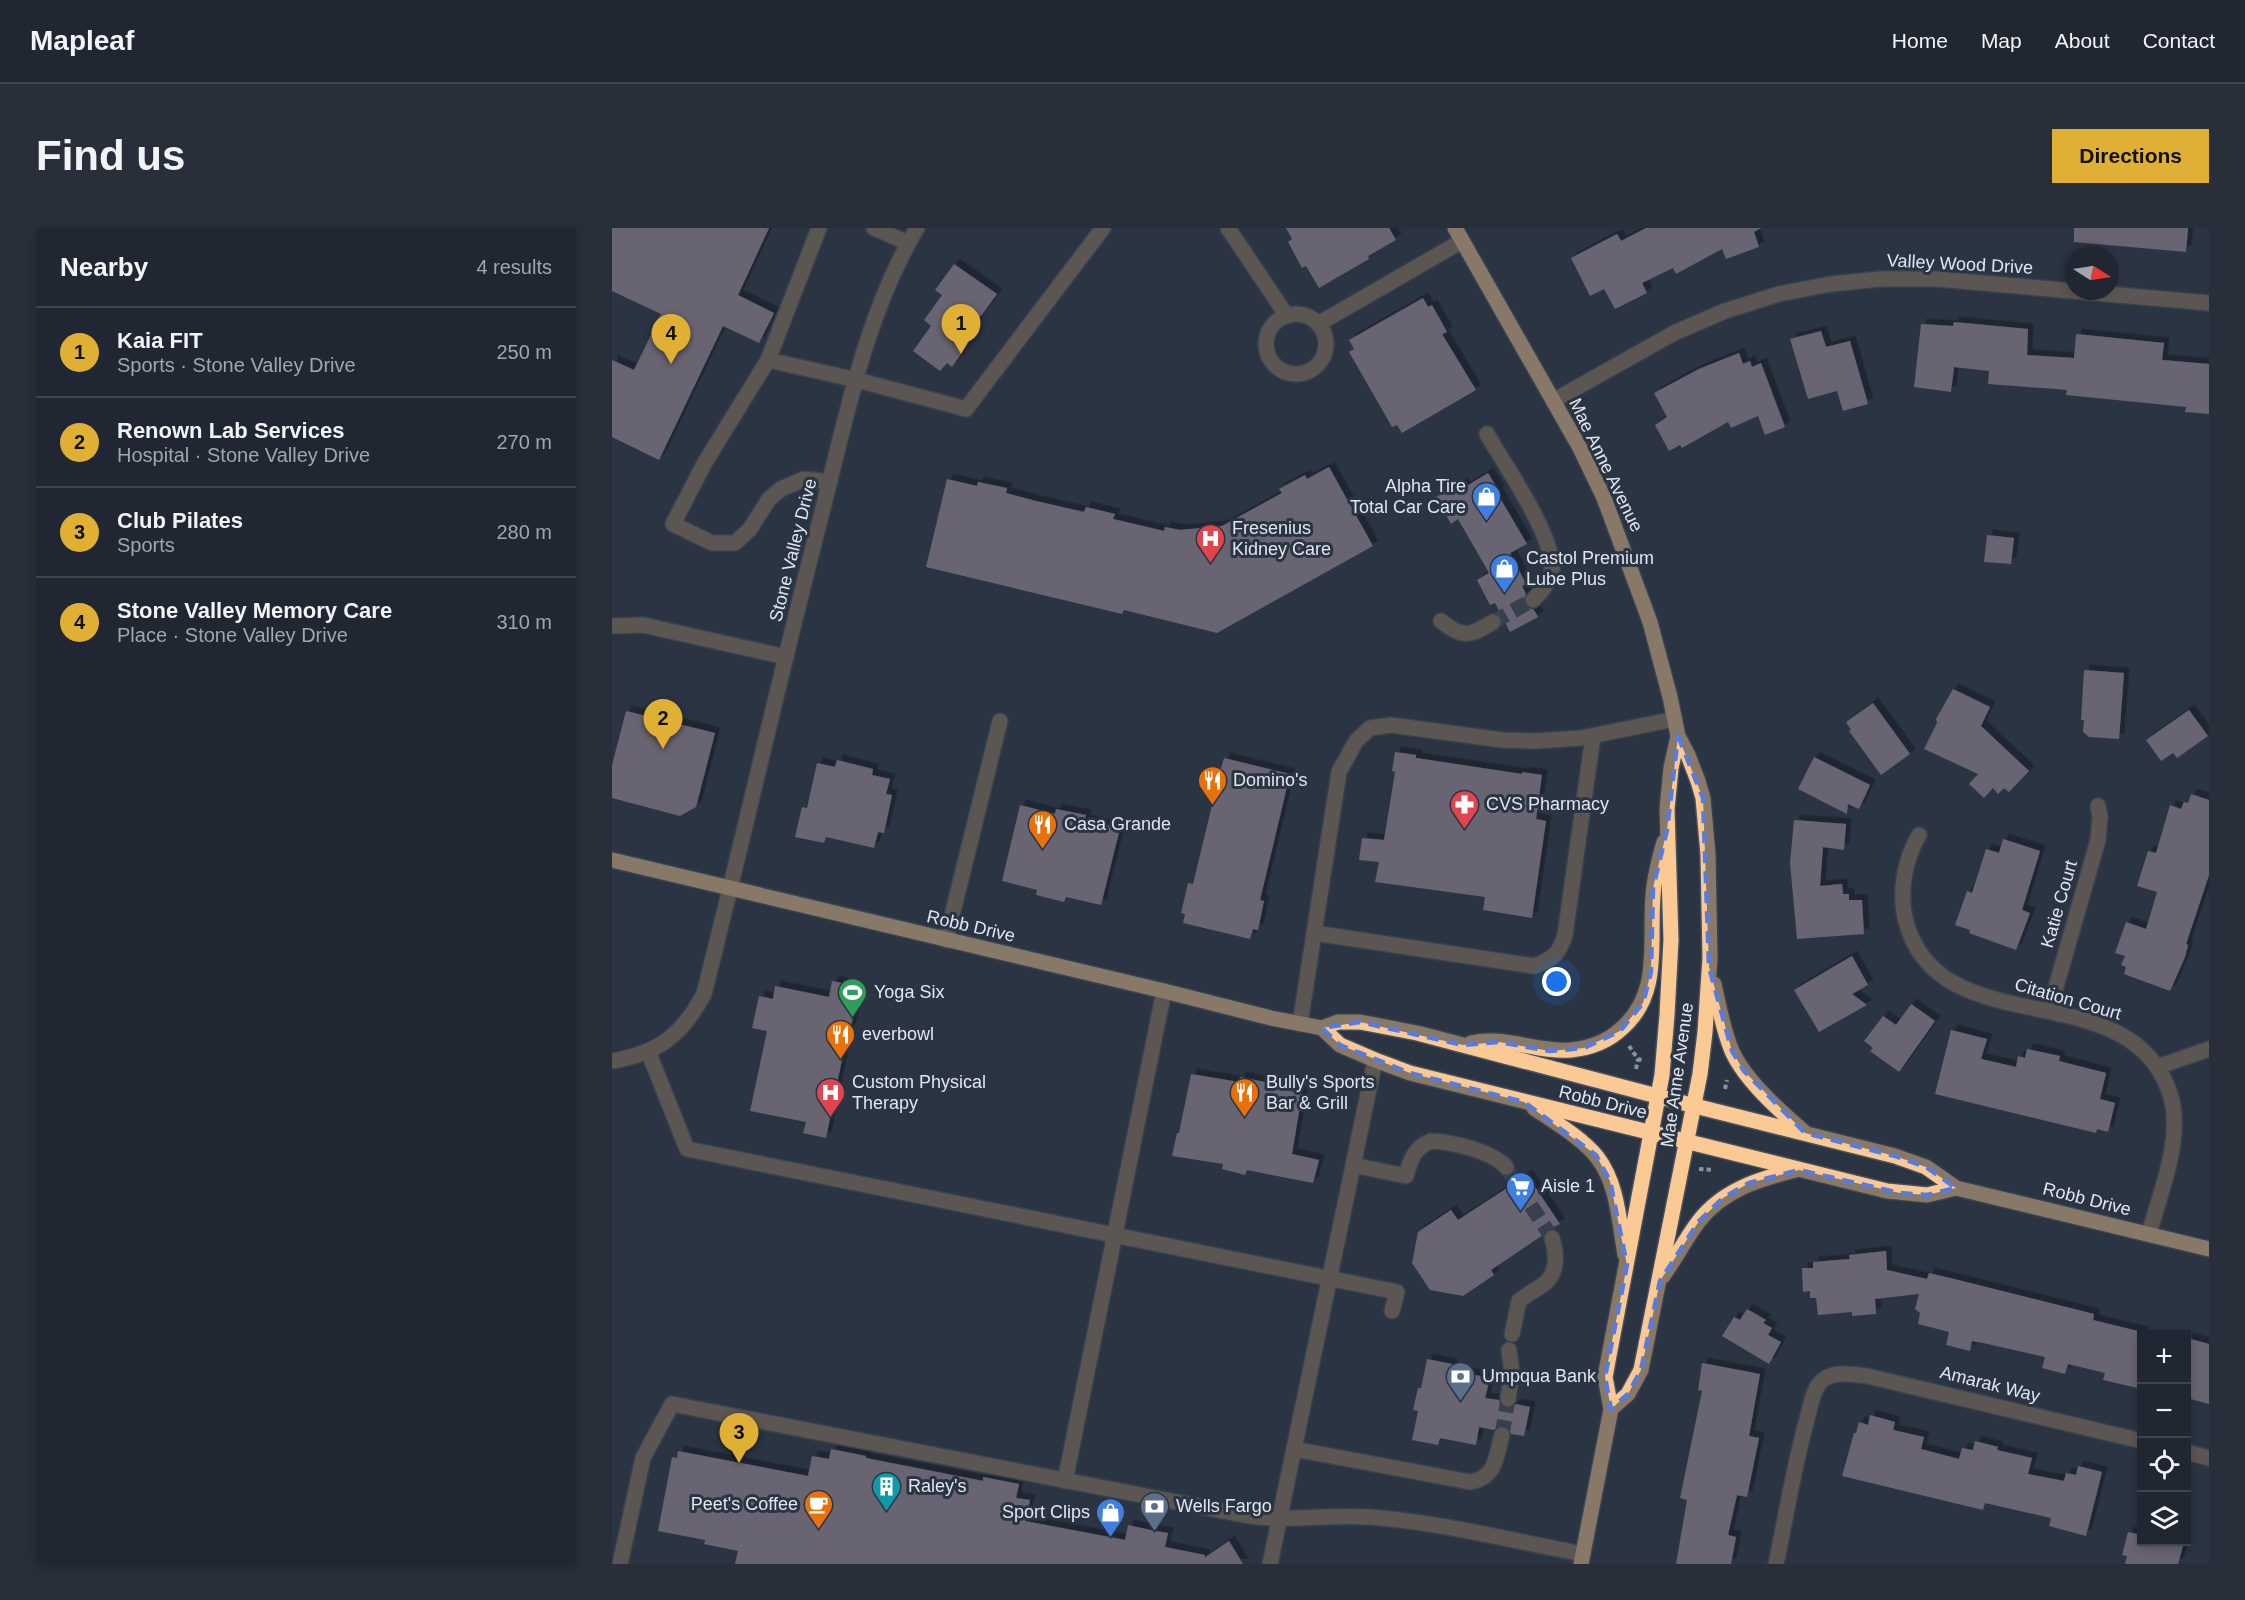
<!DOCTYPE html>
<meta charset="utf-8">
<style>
:root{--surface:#202732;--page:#282f3a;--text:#f1f3f6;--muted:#a2a5ac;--line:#3d444d;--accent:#e0b034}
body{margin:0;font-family:Helvetica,sans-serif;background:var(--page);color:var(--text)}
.controls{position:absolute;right:18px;bottom:18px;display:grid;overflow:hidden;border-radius:0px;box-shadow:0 3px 9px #0003}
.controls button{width:54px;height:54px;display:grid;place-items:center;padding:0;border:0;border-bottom:2px solid var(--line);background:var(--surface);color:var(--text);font:30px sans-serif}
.compass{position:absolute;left:1453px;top:18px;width:54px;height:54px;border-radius:50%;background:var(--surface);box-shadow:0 3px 9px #0003;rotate:102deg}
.you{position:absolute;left:945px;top:754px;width:21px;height:21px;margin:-15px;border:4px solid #fff;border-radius:50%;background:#1a73e8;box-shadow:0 0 0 9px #1a73e833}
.badge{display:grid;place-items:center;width:39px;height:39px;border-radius:50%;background:var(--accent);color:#111;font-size:20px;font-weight:700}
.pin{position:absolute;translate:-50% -50px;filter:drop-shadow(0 2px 3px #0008)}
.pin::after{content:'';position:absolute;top:32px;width:21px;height:18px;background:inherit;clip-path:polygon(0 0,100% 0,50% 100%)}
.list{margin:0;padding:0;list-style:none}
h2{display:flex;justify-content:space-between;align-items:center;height:78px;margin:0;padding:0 24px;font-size:26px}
h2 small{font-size:20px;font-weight:400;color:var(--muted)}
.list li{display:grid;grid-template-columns:39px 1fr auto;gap:18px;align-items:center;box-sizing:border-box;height:90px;padding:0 24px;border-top:2px solid var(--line)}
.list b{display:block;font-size:22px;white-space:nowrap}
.list p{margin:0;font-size:20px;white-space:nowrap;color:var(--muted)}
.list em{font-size:20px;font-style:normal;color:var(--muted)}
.icon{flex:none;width:33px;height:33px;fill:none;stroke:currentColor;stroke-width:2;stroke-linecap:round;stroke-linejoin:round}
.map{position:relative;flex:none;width:1597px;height:1336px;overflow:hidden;border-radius:0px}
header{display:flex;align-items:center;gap:36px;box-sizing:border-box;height:84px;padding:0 30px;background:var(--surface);border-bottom:2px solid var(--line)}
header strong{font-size:28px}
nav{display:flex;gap:33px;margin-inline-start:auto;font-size:21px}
.intro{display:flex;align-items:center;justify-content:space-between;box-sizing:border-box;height:144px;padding:0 36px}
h1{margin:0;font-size:42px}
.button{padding:15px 27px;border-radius:0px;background:var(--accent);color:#111;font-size:21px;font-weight:700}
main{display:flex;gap:36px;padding:0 36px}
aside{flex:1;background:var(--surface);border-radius:0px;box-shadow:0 3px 9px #0003}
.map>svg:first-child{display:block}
.building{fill:#b39da8;filter:url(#shadow)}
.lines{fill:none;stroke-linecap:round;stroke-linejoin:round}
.minor-tunnel{stroke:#454f5d;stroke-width:15;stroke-dasharray:15 8;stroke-linecap:butt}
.minor-casing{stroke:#47505f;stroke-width:18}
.major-casing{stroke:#47505f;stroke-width:18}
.path{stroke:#89929e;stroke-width:4;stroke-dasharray:4.5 3;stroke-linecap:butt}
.minor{stroke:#977f65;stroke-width:15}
.major{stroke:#fac994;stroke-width:15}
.marked{fill:none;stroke:#577cdf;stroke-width:4.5;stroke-dasharray:12 8;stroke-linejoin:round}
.labels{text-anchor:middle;stroke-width:6;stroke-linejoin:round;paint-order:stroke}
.street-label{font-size:18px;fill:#dfe6f0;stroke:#2a3443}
.poi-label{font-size:18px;fill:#dfe6f0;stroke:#2a3443;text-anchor:start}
</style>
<header>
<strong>Mapleaf</strong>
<nav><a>Home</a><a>Map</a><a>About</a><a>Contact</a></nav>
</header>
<div class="intro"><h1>Find us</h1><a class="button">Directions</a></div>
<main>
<aside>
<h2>Nearby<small>4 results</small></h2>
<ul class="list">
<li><span class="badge">1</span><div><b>Kaia FIT</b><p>Sports · Stone Valley Drive</p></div><em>250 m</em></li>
<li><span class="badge">2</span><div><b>Renown Lab Services</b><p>Hospital · Stone Valley Drive</p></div><em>270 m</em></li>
<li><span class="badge">3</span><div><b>Club Pilates</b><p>Sports</p></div><em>280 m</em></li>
<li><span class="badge">4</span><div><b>Stone Valley Memory Care</b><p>Place · Stone Valley Drive</p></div><em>310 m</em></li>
</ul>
</aside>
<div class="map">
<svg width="1597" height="1336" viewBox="0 0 1597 1336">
<defs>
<filter id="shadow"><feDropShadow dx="5.5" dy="-5.5" stdDeviation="0" flood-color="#0009"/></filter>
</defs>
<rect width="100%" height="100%" fill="#2a3443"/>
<g class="building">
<path d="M0 0H157L126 67 162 85 147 115 111 98 47 232 0 209V132L22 142 49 86 0 63Z"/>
<path d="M674 0H777L784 12 756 28 757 31 707 60 694 38 690 40 676 14 680 11Z"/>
<path d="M1034 0H1149L1142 4 1147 19 1114 31 1110 21 1064 46 1061 40 1030 55 1035 65 1003 81 992 61 978 68 959 30 1005 6 1009 13Z"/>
<path d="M1462 0H1576L1574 24 1462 14Z"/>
<path d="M342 36 385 66 352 111 357 114 340 139 335 135 328 143 301 123 319 98 312 92 330 67 323 62Z"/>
<path d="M811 70 816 79 820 77 835 104 830 106 864 162 790 205 785 197 780 199 737 124 742 121 737 112Z"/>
<path d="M1342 94 1416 101 1415 127 1462 130 1464 106 1552 115 1550 132 1597 136V186L1573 184 1574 179 1454 167 1455 162 1444 161 1376 156 1377 143 1342 139 1339 164 1302 159 1309 96 1341 98Z"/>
<path d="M1209 103 1214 119 1238 113 1256 176 1231 183 1225 163 1196 171 1178 111Z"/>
<path d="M1127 125 1131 136 1138 133 1140 139 1149 135 1173 199 1153 207 1146 188 1119 200 1116 194 1070 220 1068 217 1057 223 1043 197 1055 189 1042 165 1087 141Z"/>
<path d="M717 239 761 318 605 405 512 382 510 386 314 339 335 251 365 258 366 254 395 260 394 265 424 273 472 284 474 279 503 286 501 291 552 303 553 299 568 302 610 298 670 265 667 261 693 247 695 251Z"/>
<path d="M876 245 887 263 885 265 915 316 898 325 914 356 910 358 914 366 912 375 914 379 922 382 926 389 898 404 883 375 878 377 865 352 877 345 846 291 839 296 824 269 850 255 853 259Z"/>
<path d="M1375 307 1402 310 1399 336 1372 334Z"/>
<path d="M1472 442 1512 445 1507 511 1477 509 1471 504 1472 492H1469Z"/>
<path d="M1341 461 1378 479 1369 498 1417 543 1397 564 1392 560 1386 566 1381 560 1372 570 1357 556 1366 546 1312 521 1325 495 1324 491Z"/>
<path d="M1261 475 1298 526 1269 547 1237 503 1239 502 1234 494Z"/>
<path d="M1577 482 1596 508 1565 530 1561 525 1549 533 1534 512Z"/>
<path d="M14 483 103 505 84 579 68 588 0 570V537Z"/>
<path d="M783 524 804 527V530L910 546V544L930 547 924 591 934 593 920 690 871 682 873 669 763 654 767 634 747 632 750 610 772 612 783 544 780 543Z"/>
<path d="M1202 529 1258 557 1247 581 1236 576 1235 586 1186 561Z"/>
<path d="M612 530 678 546 648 672 652 673 646 702 641 701 638 711 571 695 573 686 569 685 576 655 581 656 602 569 597 568 604 539 609 540Z"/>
<path d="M225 532 261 541 260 547 278 551 274 566 280 567 272 605 266 604 262 620 214 609 212 615 183 609 190 579 195 580 205 535 223 539Z"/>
<path d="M1579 566 1597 572V647L1574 716 1576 717 1573 729 1558 763 1512 746 1514 739 1509 737 1513 728 1503 725 1514 694 1534 701 1545 664 1525 658 1536 623 1544 625 1558 577 1569 581 1572 574 1576 575Z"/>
<path d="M408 577 443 586 444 581 474 587 473 592 508 600 489 677 454 669 452 674 424 667 425 662 390 653Z"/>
<path d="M1182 592 1234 596 1232 622 1211 619 1208 658 1230 656 1231 666H1237V672H1250L1252 706 1185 711 1178 635Z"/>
<path d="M1391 611 1428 623 1410 682 1418 685 1404 722 1357 705 1358 702 1343 697 1355 663 1360 665 1374 621 1387 625Z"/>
<path d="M1240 728 1256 757 1240 766 1255 777 1207 804 1182 762Z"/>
<path d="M220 753 244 758 240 777H243L241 790 238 802H236L214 910 191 905 194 894 138 883 155 803 140 800 147 768 161 771 163 758 217 769Z"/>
<path d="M1299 776 1323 793 1287 844 1258 823 1261 820 1252 813 1271 788 1284 797Z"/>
<path d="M1339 802 1375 811 1369 831 1404 839 1406 828 1413 830 1415 821 1448 828 1447 833 1494 845 1488 871 1503 875 1496 904 1485 901 1484 905 1323 866Z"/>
<path d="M579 846 627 854 628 849 653 854V857L690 866 680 926 707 932 701 955 635 942 633 947 610 941 611 936 560 928 565 905H567Z"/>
<path d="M915 947 948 996 933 1003 931 1007 879 1042 882 1047 851 1068 818 1062 800 1035 806 1004 839 982 846 992Z"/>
<path d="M1274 1023 1275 1042 1315 1051 1317 1045 1338 1050 1482 1086 1481 1092 1530 1104V1161L1491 1152 1493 1145 1456 1136 1453 1146 1430 1140 1433 1129 1371 1115 1360 1113 1358 1123 1334 1117 1337 1104 1306 1096 1308 1085 1303 1081 1307 1066 1263 1071 1264 1086 1240 1088V1084L1206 1087 1204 1070H1198V1063L1191 1064 1190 1040H1201V1034L1238 1031 1237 1027Z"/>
<path d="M1135 1081 1154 1092 1151 1095 1160 1100 1156 1107 1169 1114 1157 1136 1110 1108 1122 1089 1128 1092Z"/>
<path d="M1575 1110 1597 1116V1176L1575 1170Z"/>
<path d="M815 1131 840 1136 839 1142 878 1150 873 1170 887 1172 890 1179 899 1180 904 1176 918 1179 912 1208 899 1206 896 1200 888 1198 882 1202 867 1199 864 1217 828 1210 826 1217 800 1212 806 1183 801 1182 806 1160H809Z"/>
<path d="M1090 1135 1148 1146 1137 1208 1147 1210 1135 1269 1125 1267 1116 1307 1124 1309 1119 1336H1064L1075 1272 1068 1270 1090 1163 1086 1162Z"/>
<path d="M1258 1187 1283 1194 1281 1202 1312 1209 1309 1221 1347 1231 1350 1220 1361 1222 1363 1213 1386 1219 1385 1222 1420 1230 1416 1246 1452 1253 1454 1245 1464 1247 1466 1238 1490 1244 1474 1308 1437 1298 1439 1290 1373 1275 1371 1282 1230 1248 1242 1205H1244L1247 1194 1256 1197Z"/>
<path d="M219 1221 254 1228V1230L371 1253V1249L407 1256 404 1270 418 1272 413 1293 513 1312 516 1297 543 1303 556 1305 553 1319 593 1327 592 1330 617 1313 631 1336H123L126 1323 92 1316 93 1312 46 1303 60 1229 65 1230 66 1223 196 1248 200 1228 217 1231Z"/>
<path d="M1516 1304 1530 1307V1314H1553L1571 1318 1566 1336H1513L1515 1328 1510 1327Z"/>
</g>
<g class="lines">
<g class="minor-tunnel">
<path d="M881 394 921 372"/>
<path d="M894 939 940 1010"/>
<path d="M890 1207 896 1171"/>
</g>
<defs>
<g id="minor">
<path d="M207 0 156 132 245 152 354 181 491 0"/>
<path d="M262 0 296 15"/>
<path d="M616 0 675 88"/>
<circle cx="684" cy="116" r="30"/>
<path d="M706 96 850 13"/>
<path d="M156 132 92 236 61 296 100 315H123L138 301 157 271 169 261 192 251 218 254"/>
<path d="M941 173 1062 105 1113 83 1167 66 1219 56 1268 51H1325L1597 75"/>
<path d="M875 206C892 236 943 309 940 342 938 353 929 365 921 372"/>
<path d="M829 393C851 411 858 408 881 394"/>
<path d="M0 398 31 397 174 429"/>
<path d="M1307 607C1293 631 1287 662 1293 690 1324 822 1521 740 1559 869 1571 911 1548 965 1537 1006"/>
<path d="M702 705 922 738C941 731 947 726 953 707L981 508"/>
<path d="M334 712 388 493"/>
<path d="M1437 783 1486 612 1488 589 1486 578"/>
<path d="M688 796 727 544 744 513 758 500 779 497 890 512 924 513 969 510 1063 491"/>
<path d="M36 823 75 921 785 1064 780 1083"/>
<path d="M0 833C47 825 70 807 92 766 132 607 168 447 209 288 234 191 253 87 305 0"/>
<path d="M1545 839 1597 821"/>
<path d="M741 937 794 948C798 932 803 919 819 913 840 914 880 923 894 939"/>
<path d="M900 1106 907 1073C915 1066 924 1062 932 1056 946 1046 945 1025 940 1010"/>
<path d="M896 1171 900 1145 897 1122"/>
<path d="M682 1221 858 1254C884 1250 884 1229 890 1207"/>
<path d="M1574 1224 1597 1230"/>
<path d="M453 1253 552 763"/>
<path d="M8 1336 31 1230 60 1176 637 1288C677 1294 717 1286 757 1289 828 1294 901 1313 971 1326"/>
<path d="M658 1336 763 832"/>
<path d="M1164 1336C1174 1288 1182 1238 1195 1191 1198 1180 1200 1165 1207 1156 1217 1142 1240 1146 1255 1148L1530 1213"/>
</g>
<g id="major">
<path d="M843 0 968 220 992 270 1038 394 1058 469 1066 508 1076 527 1086 553 1091 570 1096 626 1098 730 1093 804 1088 846 1029 1142 1016 1166 999 1181"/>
<path d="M0 632 552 763 659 790 710 800 726 794H748L805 805 1083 878 1283 928 1314 939 1344 960 1597 1021"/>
<path d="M1102 756C1107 778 1111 802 1120 823 1133 852 1167 882 1191 903"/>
<path d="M710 800 728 817 763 832 798 845 1275 963 1315 967 1344 960"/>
<path d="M859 815C892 807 926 825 959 822 978 820 995 814 1009 801 1050 766 1037 715 1041 668 1042 649 1047 631 1052 614"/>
<path d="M922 880C941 893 970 910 985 929 1006 956 1007 994 1013 1027"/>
<path d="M1051 1048C1064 1030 1074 1010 1087 993 1111 962 1147 951 1184 942"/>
<path d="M969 1336 999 1181 993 1149 1050 847 1055 787 1059 712 1055 581 1059 540 1066 508"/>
</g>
</defs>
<use href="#minor" class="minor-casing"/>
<use href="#major" class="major-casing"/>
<g class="path">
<path d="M1017 818 1026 831 1032 833"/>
<path d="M1024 841 1026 831"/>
<path d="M1113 861 1115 852"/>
<path d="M1087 941 1101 942"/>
</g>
<use href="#minor" class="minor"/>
<use href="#major" class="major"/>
</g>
<path d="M0 0H1597V1336H0ZM1066 508 1091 570 1097 739 1120 823 1132 843 1193 905 1283 928 1314 939 1344 960 1315 967 1288 965 1187 942 1137 955 1111 970 1087 993 1048 1053 1029 1142 1016 1166 999 1181 993 1149 1015 1037 998 953 984 927 912 874 798 845 728 817 710 800 748 794 851 817 887 814 938 823 972 820 1008 803 1031 775 1039 744 1041 660 1055 602Z" fill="#2a3443" fill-opacity=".55" fill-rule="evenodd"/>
<path class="marked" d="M1066 508 1091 570 1097 739 1120 823 1132 843 1193 905 1283 928 1314 939 1344 960 1315 967 1288 965 1187 942 1137 955 1111 970 1087 993 1048 1053 1029 1142 1016 1166 999 1181 993 1149 1015 1037 998 953 984 927 912 874 798 845 728 817 710 800 748 794 851 817 887 814 938 823 972 820 1008 803 1031 775 1039 744 1041 660 1055 602Z"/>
<defs>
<symbol id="shop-pin" viewBox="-11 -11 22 30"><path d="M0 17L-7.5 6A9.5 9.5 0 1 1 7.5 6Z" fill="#3f7fe0" stroke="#2a3443"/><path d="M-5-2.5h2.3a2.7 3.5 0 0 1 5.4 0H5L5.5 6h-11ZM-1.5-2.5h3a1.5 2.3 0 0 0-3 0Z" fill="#fff"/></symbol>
<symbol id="hospital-pin" viewBox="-11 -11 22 30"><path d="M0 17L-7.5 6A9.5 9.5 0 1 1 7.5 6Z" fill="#e0444e" stroke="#2a3443"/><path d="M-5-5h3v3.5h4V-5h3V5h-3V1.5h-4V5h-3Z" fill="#fff"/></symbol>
<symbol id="restaurant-pin" viewBox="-11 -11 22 30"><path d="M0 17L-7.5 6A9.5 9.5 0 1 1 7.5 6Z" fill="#e8710a" stroke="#2a3443"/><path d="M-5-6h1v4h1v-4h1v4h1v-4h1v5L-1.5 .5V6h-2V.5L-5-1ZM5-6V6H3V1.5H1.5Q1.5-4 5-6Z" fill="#fff"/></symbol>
<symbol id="pharmacy-pin" viewBox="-11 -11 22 30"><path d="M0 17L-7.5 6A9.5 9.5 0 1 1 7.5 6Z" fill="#e0444e" stroke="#2a3443"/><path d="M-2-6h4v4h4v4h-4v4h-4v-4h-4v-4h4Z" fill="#fff"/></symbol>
<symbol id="stadium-pin" viewBox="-11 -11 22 30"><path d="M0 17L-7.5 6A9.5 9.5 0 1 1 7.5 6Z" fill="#2e9e5b" stroke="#2a3443"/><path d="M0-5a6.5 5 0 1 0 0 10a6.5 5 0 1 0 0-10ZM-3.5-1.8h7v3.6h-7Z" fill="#fff"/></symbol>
<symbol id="supermarket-pin" viewBox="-11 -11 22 30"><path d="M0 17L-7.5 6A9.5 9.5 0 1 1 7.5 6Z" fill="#3f7fe0" stroke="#2a3443"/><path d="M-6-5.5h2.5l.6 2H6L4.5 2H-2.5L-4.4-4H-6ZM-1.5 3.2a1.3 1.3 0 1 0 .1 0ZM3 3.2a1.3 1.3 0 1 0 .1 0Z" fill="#fff"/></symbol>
<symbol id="bank-pin" viewBox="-11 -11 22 30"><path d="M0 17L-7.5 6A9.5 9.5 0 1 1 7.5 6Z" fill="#5c6f8a" stroke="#2a3443"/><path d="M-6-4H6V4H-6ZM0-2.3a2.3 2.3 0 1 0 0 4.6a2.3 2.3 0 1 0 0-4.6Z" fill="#fff"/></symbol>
<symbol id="building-pin" viewBox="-11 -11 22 30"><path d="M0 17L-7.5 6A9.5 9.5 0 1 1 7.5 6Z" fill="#0f9aa8" stroke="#2a3443"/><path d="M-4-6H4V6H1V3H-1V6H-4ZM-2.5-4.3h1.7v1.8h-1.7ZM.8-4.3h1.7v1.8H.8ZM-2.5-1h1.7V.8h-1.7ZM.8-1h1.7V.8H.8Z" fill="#fff"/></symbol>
<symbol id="cafe-pin" viewBox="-11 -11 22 30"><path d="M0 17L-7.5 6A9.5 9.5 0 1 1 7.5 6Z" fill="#e8710a" stroke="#2a3443"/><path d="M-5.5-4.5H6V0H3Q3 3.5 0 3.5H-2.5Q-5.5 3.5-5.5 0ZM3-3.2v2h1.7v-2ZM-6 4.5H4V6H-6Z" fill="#fff"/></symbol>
</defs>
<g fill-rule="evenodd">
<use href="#shop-pin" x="858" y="252" width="33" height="45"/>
<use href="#hospital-pin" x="582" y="294" width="33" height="45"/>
<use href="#shop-pin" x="876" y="324" width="33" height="45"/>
<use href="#restaurant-pin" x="584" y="536" width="33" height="45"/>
<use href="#pharmacy-pin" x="836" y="560" width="33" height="45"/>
<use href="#restaurant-pin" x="414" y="580" width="33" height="45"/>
<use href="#stadium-pin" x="224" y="748" width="33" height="45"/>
<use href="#restaurant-pin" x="212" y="790" width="33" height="45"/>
<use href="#hospital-pin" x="202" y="848" width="33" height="45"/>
<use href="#restaurant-pin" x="616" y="848" width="33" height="45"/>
<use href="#supermarket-pin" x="892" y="942" width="33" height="45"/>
<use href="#bank-pin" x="832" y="1132" width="33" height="45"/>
<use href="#building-pin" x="258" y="1242" width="33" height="45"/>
<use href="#cafe-pin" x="190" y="1260" width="33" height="45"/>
<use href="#bank-pin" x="526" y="1262" width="33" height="45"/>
<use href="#shop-pin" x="482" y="1268" width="33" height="45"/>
</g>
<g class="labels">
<g class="street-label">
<text transform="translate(1348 36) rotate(3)" y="6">Valley Wood Drive</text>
<text transform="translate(994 237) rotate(64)" y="6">Mae Anne Avenue</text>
<text transform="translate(181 322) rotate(-76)" y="6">Stone Valley Drive</text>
<text transform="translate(1447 676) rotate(-74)" y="6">Katie Court</text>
<text transform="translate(359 698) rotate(13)" y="6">Robb Drive</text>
<text transform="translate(1456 771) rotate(16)" y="6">Citation Court</text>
<text transform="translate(1065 847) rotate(-82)" y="6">Mae Anne Avenue</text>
<text transform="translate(991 874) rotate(14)" y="6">Robb Drive</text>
<text transform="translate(1475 971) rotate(14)" y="6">Robb Drive</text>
<text transform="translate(1378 1156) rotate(14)" y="6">Amarak Way</text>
</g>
<g class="poi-label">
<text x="854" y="264" text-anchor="end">Alpha Tire<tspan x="854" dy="21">Total Car Care</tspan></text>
<text x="620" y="306">Fresenius<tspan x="620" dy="21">Kidney Care</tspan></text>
<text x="914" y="336">Castol Premium<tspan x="914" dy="21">Lube Plus</tspan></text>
<text x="621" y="558">Domino's</text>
<text x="874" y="582">CVS Pharmacy</text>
<text x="452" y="602">Casa Grande</text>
<text x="262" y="770">Yoga Six</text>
<text x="250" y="812">everbowl</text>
<text x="240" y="860">Custom Physical<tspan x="240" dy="21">Therapy</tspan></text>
<text x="654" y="860">Bully's Sports<tspan x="654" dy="21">Bar &amp; Grill</tspan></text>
<text x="929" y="964">Aisle 1</text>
<text x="870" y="1154">Umpqua Bank</text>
<text x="296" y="1264">Raley's</text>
<text x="186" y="1282" text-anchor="end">Peet's Coffee</text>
<text x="564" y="1284">Wells Fargo</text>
<text x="478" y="1290" text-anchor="end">Sport Clips</text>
</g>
</g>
</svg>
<div class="controls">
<button>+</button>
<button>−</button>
<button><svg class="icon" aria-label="locate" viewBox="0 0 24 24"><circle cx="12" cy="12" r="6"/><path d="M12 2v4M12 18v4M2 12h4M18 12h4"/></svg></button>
<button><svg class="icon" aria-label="layers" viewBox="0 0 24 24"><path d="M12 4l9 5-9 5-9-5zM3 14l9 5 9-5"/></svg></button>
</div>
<svg class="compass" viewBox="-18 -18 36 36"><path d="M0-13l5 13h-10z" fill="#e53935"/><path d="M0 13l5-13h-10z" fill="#a2a5ac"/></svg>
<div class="you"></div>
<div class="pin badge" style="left:349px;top:126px">1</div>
<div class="pin badge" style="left:51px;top:521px">2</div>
<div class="pin badge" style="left:127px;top:1235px">3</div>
<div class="pin badge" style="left:59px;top:136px">4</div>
</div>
</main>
